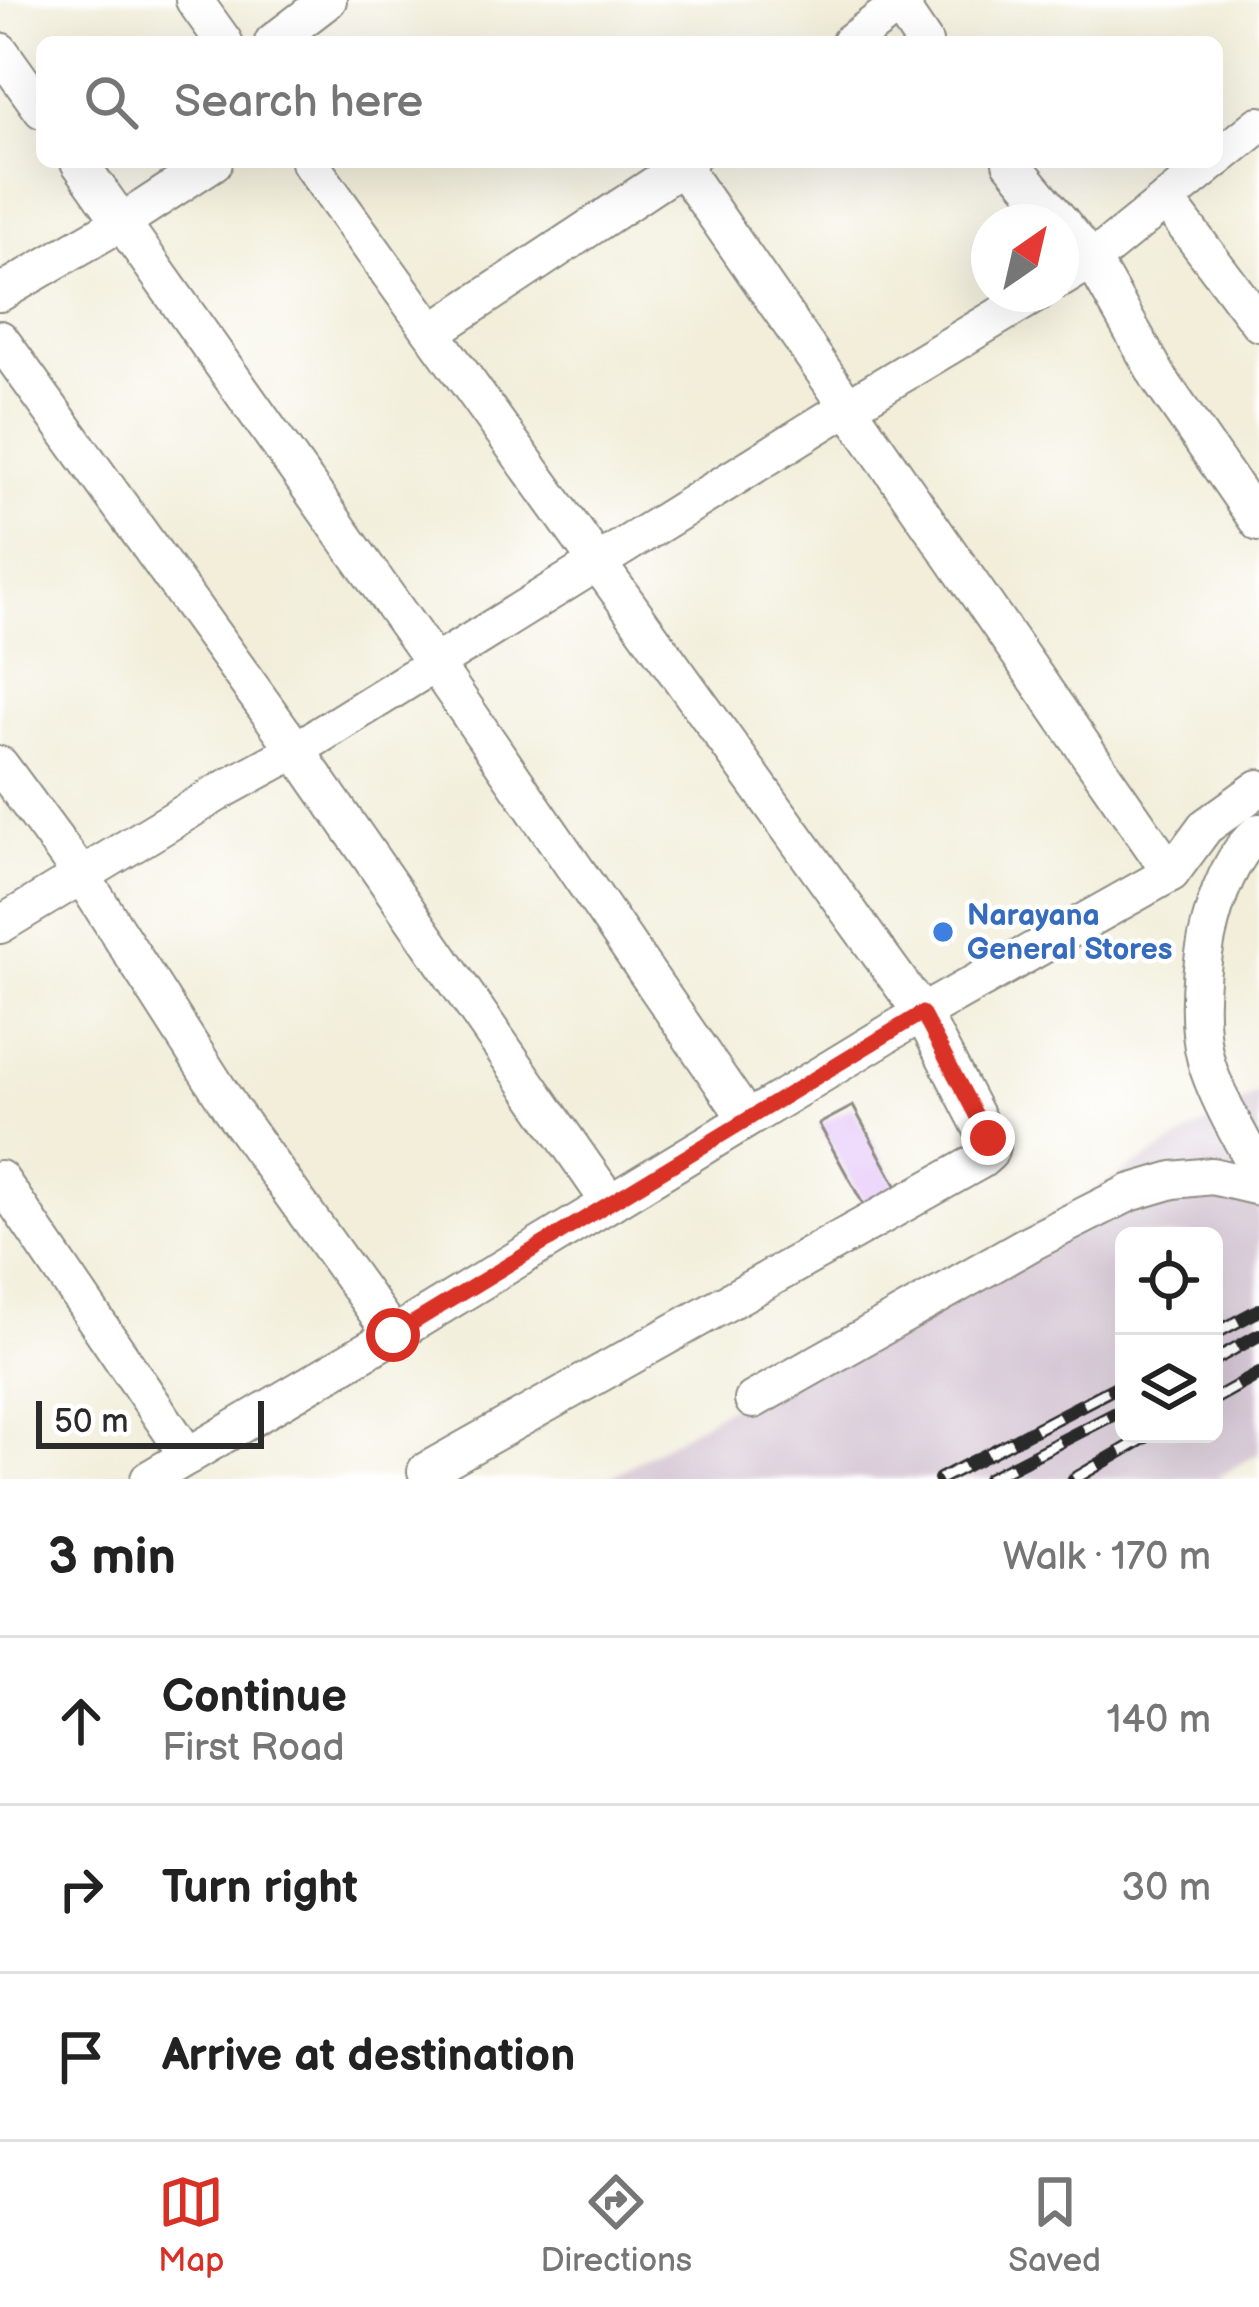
<!DOCTYPE html>
<meta charset="utf-8">
<style>
:root{--surface:#fff;--page:#f2f2f2;--text:#222;--muted:#767676;--line:#e0e0e0;--accent:#d93025}
body{margin:0;font-family:"Balsamiq Sans",sans-serif;background:var(--page);color:var(--text)}
.controls{position:absolute;right:36px;bottom:36px;display:grid;overflow:hidden;border-radius:18px;box-shadow:0 12px 48px #0002}
.controls button{width:108px;height:108px;display:grid;place-items:center;padding:0;border:0;border-bottom:3px solid var(--line);background:var(--surface);color:var(--text);font:60px sans-serif}
.compass{position:absolute;left:971px;top:204px;width:108px;height:108px;border-radius:50%;background:var(--surface);box-shadow:0 12px 48px #0002;rotate:34deg}
.scale{position:absolute;left:36px;bottom:30px;width:228px;box-sizing:border-box;padding-left:12px;border:6px solid #2b2b2b;border-top:0;font-size:33px;line-height:42px;white-space:nowrap;color:#2b2b2b;-webkit-text-stroke:9px #fff;paint-order:stroke}
.stop{position:absolute;width:36px;height:36px;margin:-27px;border:9px solid #d93025;border-radius:50%;background:#fff}
.stop.end{background:#d93025;border-color:#fff;box-shadow:0 3px 12px #0008}
.list{margin:0;padding:0;list-style:none}
h2{display:flex;justify-content:space-between;align-items:center;height:156px;margin:0;padding:0 48px;font-size:51px}
h2 small{font-size:39px;font-weight:400;color:var(--muted)}
.list li{display:grid;grid-template-columns:78px 1fr auto;gap:36px;align-items:center;box-sizing:border-box;height:168px;padding:0 48px;border-top:3px solid var(--line)}
.list b{display:block;font-size:45px;white-space:nowrap}
.list p{margin:0;font-size:39px;white-space:nowrap;color:var(--muted)}
.list em{font-size:39px;font-style:normal;color:var(--muted)}
.icon{flex:none;width:66px;height:66px;fill:none;stroke:currentColor;stroke-width:2;stroke-linecap:round;stroke-linejoin:round}
.map{position:relative;flex:none;width:1259px;height:1479px;overflow:hidden}
.search{position:absolute;background:var(--surface);box-shadow:0 12px 48px #0002;left:36px;right:36px;top:36px;height:132px;display:flex;align-items:center;gap:30px;box-sizing:border-box;padding:0 42px;border-radius:18px;color:var(--muted);font-size:45px}
.sheet{height:660px;background:var(--surface)}
nav{display:flex;justify-content:space-around;align-items:center;box-sizing:border-box;height:168px;border-top:3px solid var(--line);background:var(--surface);font-size:33px;color:var(--muted)}
nav a{display:grid;justify-items:center;gap:6px}
nav .on{color:var(--accent)}
.map>svg:first-child{display:block}
.industrial{fill:#cfbdce;fill-rule:evenodd}
.building{fill:#daaff6}
.lines{fill:none;stroke-linecap:round;stroke-linejoin:round}
.street-casing{stroke:#8e8c82;stroke-width:40}
.street{stroke:#fff;stroke-width:36}
.rail-casing{stroke:#2b2b2b;stroke-width:14}
.rail{stroke:#fff;stroke-width:9;stroke-dasharray:27;stroke-linecap:butt}
.route{stroke:#d93025;stroke-width:15}
.shop-dot{fill:#3f7fe0;stroke:#fff;stroke-width:4.5}
.labels{text-anchor:middle;stroke-width:9;stroke-linejoin:round;paint-order:stroke}
.shop-label{font-size:30px;font-weight:bold;fill:#366cbe;stroke:#fff;text-anchor:start}
</style>
<div class="map">
<svg width="1259" height="1479" viewBox="0 0 1259 1479">
<rect width="100%" height="100%" fill="#fff"/>
<filter id="ink" filterUnits="userSpaceOnUse"><feTurbulence type="fractalNoise" baseFrequency=".00833" numOctaves="2"/><feDisplacementMap in="SourceGraphic" scale="24" xChannelSelector="R" yChannelSelector="G"/><feConvolveMatrix kernelMatrix="1 2 1 2 8 2 1 2 1" color-interpolation-filters="sRGB"/></filter>
<filter id="wash" filterUnits="userSpaceOnUse"><feTurbulence type="fractalNoise" baseFrequency=".004" numOctaves="4" result="noise"/><feDisplacementMap in="SourceGraphic" scale="48" xChannelSelector="R" yChannelSelector="G"/><feGaussianBlur stdDeviation="2.7" result="paint"/><feColorMatrix in="noise" values="0 0 0 0 0 0 0 0 0 0 0 0 0 0 0 0 0 1.4 0 .05"/><feComposite in="paint" operator="in"/></filter>
<g filter="url(#wash)">
<rect width="100%" height="100%" fill="#f2eeda"/>
<path class="industrial" d="M1259 1092V1453L1215 1479H608ZM1124 1236H1214V1434H1124Z"/>
<g id="blocks">
<path class="building" d="M853 1106 897 1187 864 1206 819 1124Z"/>
</g>
</g>
<g filter="url(#ink)">
<use href="#blocks" fill-opacity="0" stroke="#8e8c82" stroke-width="3"/>
<g class="lines">
<defs>
<g id="street">
<path d="M194 0 224 42"/>
<path d="M906 0 899 5 924 42"/>
<path d="M273 42 328 0"/>
<path d="M850 42 899 5 895 0"/>
<path d="M0 51 42 110"/>
<path d="M1217 159 1259 125"/>
<path d="M79 162 434 663 747 1119"/>
<path d="M309 162 922 1013 991 1146 989 1153 981 1160 426 1471"/>
<path d="M1011 162 1061 222"/>
<path d="M682 167 1171 873"/>
<path d="M1166 200 1259 323"/>
<path d="M1061 222 1092 260 1160 380 1259 523"/>
<path d="M1061 279 1092 260 1213 162"/>
<path d="M0 293 122 222 214 162"/>
<path d="M432 332 689 162"/>
<path d="M0 339 296 750 610 1203"/>
<path d="M0 765 82 876 231 1109 393 1335"/>
<path d="M1259 832C1207 874 1189 1000 1206 1061 1215 1094 1242 1141 1259 1171"/>
<path d="M0 925 221 791 296 750 846 408 1036 294"/>
<path d="M0 1179 188 1456"/>
<path d="M753 1400 1032 1242 1129 1193 1173 1180 1212 1176 1259 1187"/>
<path d="M149 1479 393 1335 922 1013 1171 873 1205 827 1259 788"/>
</g>
</defs>
<use href="#street" class="street-casing"/>
<use href="#street" class="street"/>
<defs>
<g id="rail">
<path d="M1214 1334 1259 1310"/>
<path d="M1214 1360 1259 1335"/>
<path d="M1214 1399 1259 1374"/>
<path d="M940 1479 1124 1383"/>
<path d="M988 1479 1124 1409"/>
<path d="M1074 1479 1151 1434"/>
</g>
</defs>
<use href="#rail" class="rail-casing"/>
<use href="#rail" class="rail"/>
</g>
</g>
<g class="lines" filter="url(#ink)">
<path class="route" d="M393 1335 922 1013 988 1138"/>
</g>
<circle class="shop-dot" cx="943" cy="932" r="12"/>
<g class="labels">
<g class="shop-label">
<text x="967" y="925">Narayana<tspan x="967" dy="34">General Stores</tspan></text>
</g>
</g>
</svg>
<div class="controls">
<button><svg class="icon" aria-label="locate" viewBox="0 0 24 24"><circle cx="12" cy="12" r="6"/><path d="M12 2v4M12 18v4M2 12h4M18 12h4"/></svg></button>
<button><svg class="icon" aria-label="layers" viewBox="0 0 24 24"><path d="M12 4l9 5-9 5-9-5zM3 14l9 5 9-5"/></svg></button>
</div>
<svg class="compass" viewBox="-18 -18 36 36"><path d="M0-13l5 13h-10z" fill="#e53935"/><path d="M0 13l5-13h-10z" fill="#767676"/></svg>
<div class="scale">50 m</div>
<div class="stop" style="left:393px;top:1335px"></div>
<div class="stop end" style="left:988px;top:1138px"></div>
<div class="search"><svg class="icon" aria-label="search" viewBox="0 0 24 24"><circle cx="10" cy="10" r="6"/><path d="M15 15l6 6"/></svg>Search here</div>
</div>
<section class="sheet">
<h2>3 min<small>Walk · 170 m</small></h2>
<ul class="list">
<li><svg class="icon" aria-label="ahead" viewBox="0 0 24 24"><path d="M12 20V5M6 11l6-6 6 6"/></svg><div><b>Continue</b><p>First Road</p></div><em>140 m</em></li>
<li><svg class="icon" aria-label="right" viewBox="0 0 24 24"><path d="M7 20v-9h11M14 6l5 5-5 5"/></svg><div><b>Turn right</b></div><em>30 m</em></li>
<li><svg class="icon" aria-label="arrive" viewBox="0 0 24 24"><path d="M6 21V4h12l-3 4 3 4H6"/></svg><div><b>Arrive at destination</b></div></li>
</ul>
</section>
<nav>
<a class="on"><svg class="icon" aria-label="map" viewBox="0 0 24 24"><path d="M3 6l6-2 6 2 6-2v14l-6 2-6-2-6 2zM9 4v14M15 6v14"/></svg>Map</a>
<a><svg class="icon" aria-label="directions" viewBox="0 0 24 24"><path d="M12 3l9 9-9 9-9-9zM9 14v-3h6M13 9l2 2-2 2"/></svg>Directions</a>
<a><svg class="icon" aria-label="saved" viewBox="0 0 24 24"><path d="M7 4h10v16l-5-4-5 4z"/></svg>Saved</a>
</nav>
